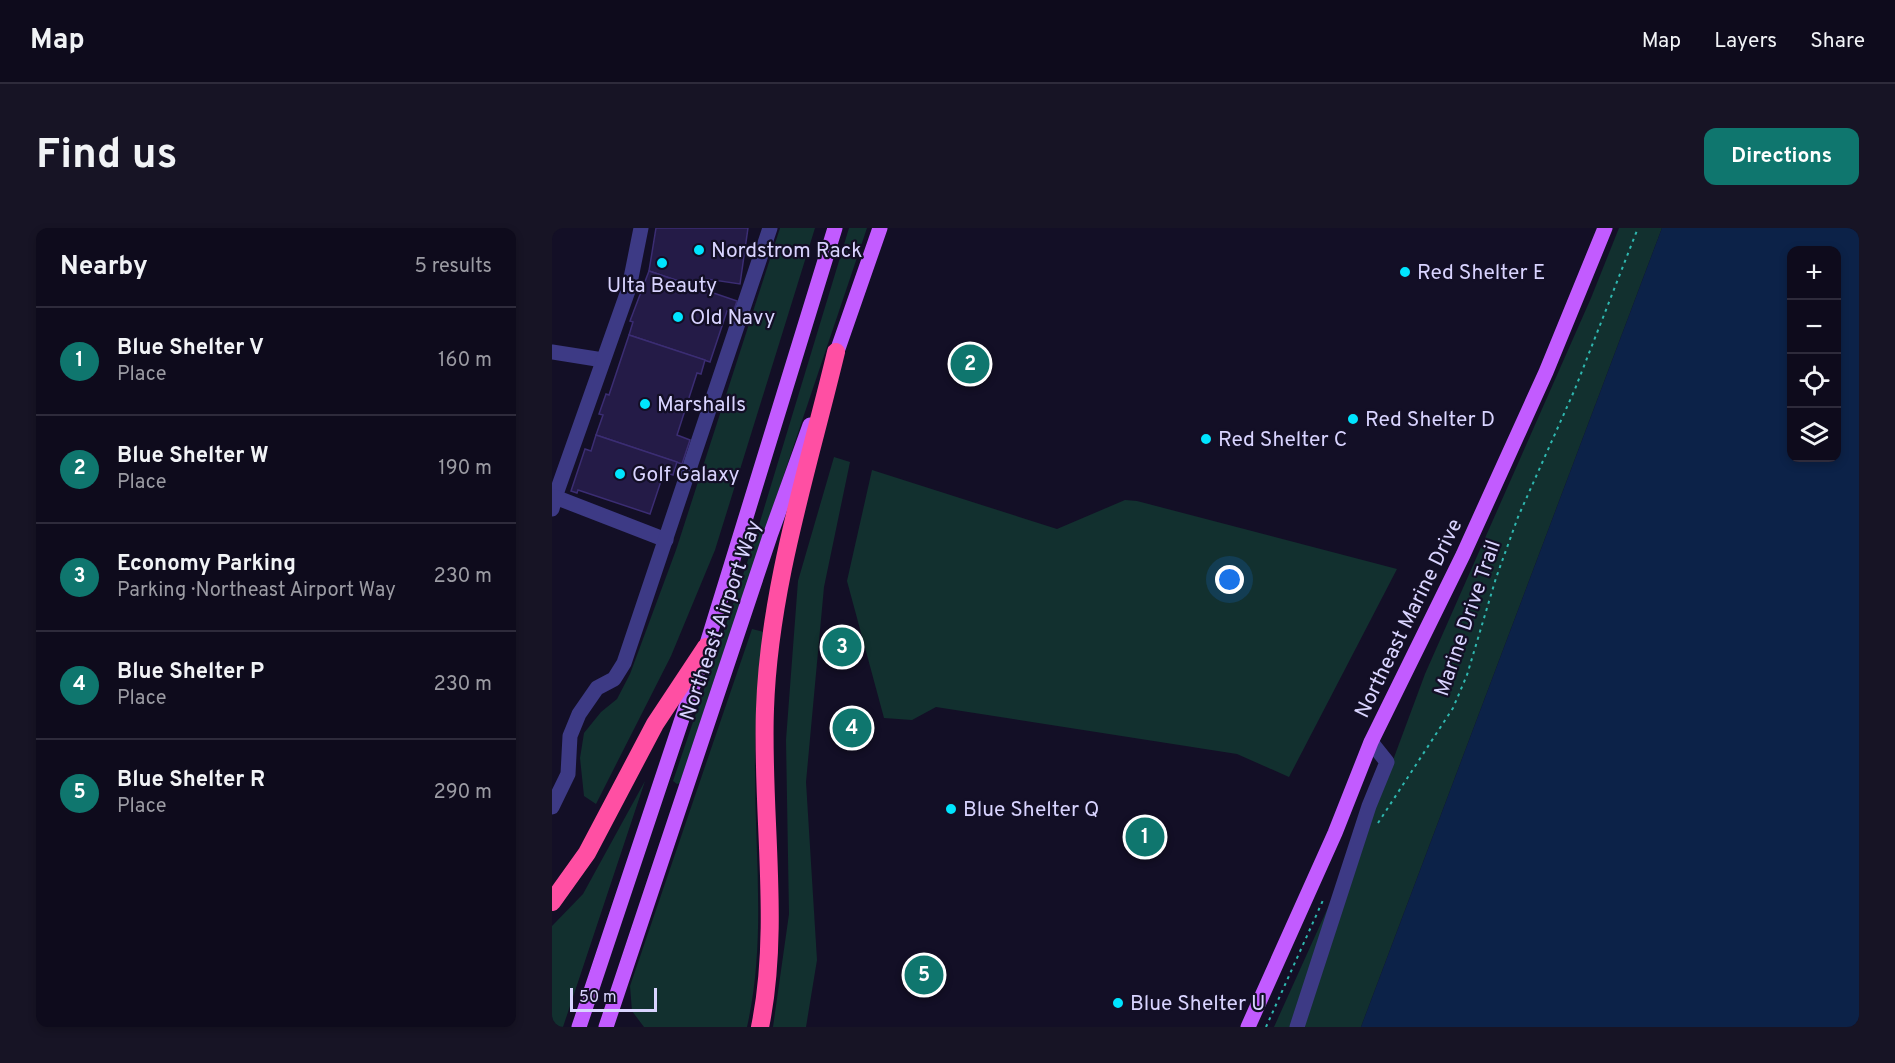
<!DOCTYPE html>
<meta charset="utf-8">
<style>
:root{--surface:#0e0b1c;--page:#171425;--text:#f1f3f6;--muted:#9b9ba3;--line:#2e2b3b;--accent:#0f766e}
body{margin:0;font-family:Overpass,sans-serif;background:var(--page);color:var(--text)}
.controls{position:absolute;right:18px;top:18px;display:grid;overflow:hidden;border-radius:12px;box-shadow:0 3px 9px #0003}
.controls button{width:54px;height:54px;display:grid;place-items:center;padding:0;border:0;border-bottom:2px solid var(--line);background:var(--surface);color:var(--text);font:30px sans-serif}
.scale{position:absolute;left:18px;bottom:15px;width:87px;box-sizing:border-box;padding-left:6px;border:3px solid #d9d4ff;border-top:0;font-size:16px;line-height:21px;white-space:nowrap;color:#d9d4ff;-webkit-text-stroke:4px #130f26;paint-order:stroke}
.you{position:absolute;left:678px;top:352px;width:21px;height:21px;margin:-15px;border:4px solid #fff;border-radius:50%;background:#1a73e8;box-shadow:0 0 0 9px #1a73e833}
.badge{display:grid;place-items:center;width:39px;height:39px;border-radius:50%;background:var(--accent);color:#fff;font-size:20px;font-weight:700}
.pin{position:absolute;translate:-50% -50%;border:3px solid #fff;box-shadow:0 2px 6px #0006}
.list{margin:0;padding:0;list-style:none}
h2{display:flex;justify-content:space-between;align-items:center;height:78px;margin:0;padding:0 24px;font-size:26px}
h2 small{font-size:20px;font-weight:400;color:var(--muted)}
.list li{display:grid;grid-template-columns:39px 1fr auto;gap:18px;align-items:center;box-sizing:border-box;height:108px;padding:0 24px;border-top:2px solid var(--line)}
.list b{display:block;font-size:22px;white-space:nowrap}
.list p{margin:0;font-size:20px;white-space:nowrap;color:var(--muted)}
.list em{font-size:20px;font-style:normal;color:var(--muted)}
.icon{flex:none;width:33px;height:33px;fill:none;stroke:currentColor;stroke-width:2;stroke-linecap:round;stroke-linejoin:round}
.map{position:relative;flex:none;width:1307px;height:799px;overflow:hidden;border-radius:12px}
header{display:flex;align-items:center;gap:36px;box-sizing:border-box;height:84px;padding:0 30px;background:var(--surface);border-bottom:2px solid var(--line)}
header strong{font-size:28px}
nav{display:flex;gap:33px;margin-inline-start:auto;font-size:21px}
.intro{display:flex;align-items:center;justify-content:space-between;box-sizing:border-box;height:144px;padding:0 36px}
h1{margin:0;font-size:42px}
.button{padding:15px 27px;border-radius:12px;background:var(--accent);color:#fff;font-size:21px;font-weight:700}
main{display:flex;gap:36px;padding:0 36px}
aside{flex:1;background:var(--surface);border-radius:12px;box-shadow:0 3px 9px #0003}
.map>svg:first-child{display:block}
.green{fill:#12302f}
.water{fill:#0c2248;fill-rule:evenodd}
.building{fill:#241b47;stroke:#3b2d73;stroke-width:1.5}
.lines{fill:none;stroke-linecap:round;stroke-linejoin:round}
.path{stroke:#2fb8b0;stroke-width:2;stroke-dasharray:3 4.5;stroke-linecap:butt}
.minor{stroke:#3d3a85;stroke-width:15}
.major{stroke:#c25bff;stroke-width:15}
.highway{stroke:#ff4fa3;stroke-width:18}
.poi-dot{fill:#00e5ff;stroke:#130f26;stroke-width:2}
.labels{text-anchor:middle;stroke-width:4.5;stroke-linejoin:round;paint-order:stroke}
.poi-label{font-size:21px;fill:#d9d4ff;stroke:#130f26;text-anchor:start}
.street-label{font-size:21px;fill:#d9d4ff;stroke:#130f26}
</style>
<header>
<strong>Map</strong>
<nav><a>Map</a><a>Layers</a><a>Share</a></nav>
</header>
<div class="intro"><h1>Find us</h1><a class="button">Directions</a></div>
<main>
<aside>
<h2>Nearby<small>5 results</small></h2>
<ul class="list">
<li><span class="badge">1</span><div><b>Blue Shelter V</b><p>Place</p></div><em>160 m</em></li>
<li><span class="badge">2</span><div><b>Blue Shelter W</b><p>Place</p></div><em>190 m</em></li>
<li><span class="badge">3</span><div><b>Economy Parking</b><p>Parking · Northeast Airport Way</p></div><em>230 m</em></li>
<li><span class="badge">4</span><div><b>Blue Shelter P</b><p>Place</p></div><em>230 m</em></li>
<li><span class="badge">5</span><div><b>Blue Shelter R</b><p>Place</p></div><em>290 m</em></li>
</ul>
</aside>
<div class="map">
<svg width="1307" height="799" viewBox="0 0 1307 799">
<rect width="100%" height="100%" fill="#130f26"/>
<g class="green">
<path d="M228 0H263L163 322 119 428 44 576 32 568 28 530 32 505 49 484 65 471 78 446 124 322Z"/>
<path d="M297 0H315L128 555 125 556 121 553 200 320Z"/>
<path d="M1067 0H1110L809 799H722L834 551 873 446 1039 70Z"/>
<path d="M282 229 298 234 272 359 254 554 265 732 254 799H221L237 686 234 512 246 353Z"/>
<path d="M320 242 505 301 573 272 585 273 845 341 737 549 685 526 384 479 360 492 332 490 295 353Z"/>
<path d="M200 401 212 404C207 446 203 489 203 531 202 621 215 711 195 799H92L80 783 78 758Z"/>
<path d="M93 553 11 799H0V698L31 666Z"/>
</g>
<path class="water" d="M1110 0H1307V799H809ZM1240 22H1284V230H1240Z"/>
<g class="building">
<path d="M104 0H196L188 56 155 51 153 62 97 43Z"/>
<path d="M97 43 185 73 181 85 175 83 158 134 77 107 81 94 78 93Z"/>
<path d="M77 107 153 132 149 146 145 145 125 207 138 212 130 236 44 207 51 187 47 186 54 166 57 167Z"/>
<path d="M44 207 125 234 121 247 112 244 98 286 26 262 25 265 19 263 33 221 39 223Z"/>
</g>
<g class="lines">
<g class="path">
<path d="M826 595 901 480 915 447 944 350 966 289 1023 161 1086 0"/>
<path d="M714 799 772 670"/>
</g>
<g class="minor">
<path d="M0 124 51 132"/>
<path d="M0 268 3 269 77 60 89 0"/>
<path d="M0 281 3 269 114 312"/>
<path d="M0 579 16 546 18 508 27 486 45 460 62 451 72 435 218 0"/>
<path d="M745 799 817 578 835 534 819 514"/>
</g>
<g class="major">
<path d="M281 135 328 0"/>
<path d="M27 799 154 419 283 0"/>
<path d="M54 799 218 308 258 197"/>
<path d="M696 799 783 605 819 514 911 327 994 144 1053 0"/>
</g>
<g class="highway">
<path d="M0 674 35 625 103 496 154 419"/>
<path d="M208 799C229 699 209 583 213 481 217 360 256 241 284 124"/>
</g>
</g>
<g class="poi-dot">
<circle cx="147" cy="22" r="6"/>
<circle cx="110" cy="35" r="6"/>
<circle cx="853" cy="44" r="6"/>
<circle cx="126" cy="89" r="6"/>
<circle cx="93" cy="176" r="6"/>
<circle cx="801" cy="191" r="6"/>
<circle cx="654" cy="211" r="6"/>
<circle cx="68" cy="246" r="6"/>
<circle cx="399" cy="581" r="6"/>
<circle cx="566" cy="775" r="6"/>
</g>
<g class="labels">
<g class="poi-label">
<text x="159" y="29">Nordstrom Rack</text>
<text x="865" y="51">Red Shelter E</text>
<text x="110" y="64" text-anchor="middle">Ulta Beauty</text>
<text x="138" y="96">Old Navy</text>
<text x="105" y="183">Marshalls</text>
<text x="813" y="198">Red Shelter D</text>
<text x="666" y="218">Red Shelter C</text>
<text x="80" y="253">Golf Galaxy</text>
<text x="411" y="588">Blue Shelter Q</text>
<text x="578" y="782">Blue Shelter U</text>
</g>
<g class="street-label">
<text transform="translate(856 390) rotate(-64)" y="7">Northeast Marine Drive</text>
<text transform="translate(915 390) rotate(-71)" y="7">Marine Drive Trail</text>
<text transform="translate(168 392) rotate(-71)" y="7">Northeast Airport Way</text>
</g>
</g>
</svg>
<div class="controls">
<button>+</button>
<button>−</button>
<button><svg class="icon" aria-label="locate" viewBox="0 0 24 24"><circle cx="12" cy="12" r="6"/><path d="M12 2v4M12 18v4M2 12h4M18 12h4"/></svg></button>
<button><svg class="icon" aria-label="layers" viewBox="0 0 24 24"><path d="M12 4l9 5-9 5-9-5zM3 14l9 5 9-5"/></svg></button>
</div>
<div class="scale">50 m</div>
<div class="you"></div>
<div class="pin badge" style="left:593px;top:609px">1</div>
<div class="pin badge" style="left:418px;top:136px">2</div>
<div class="pin badge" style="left:290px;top:419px">3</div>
<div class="pin badge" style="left:300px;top:500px">4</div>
<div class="pin badge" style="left:372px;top:747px">5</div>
</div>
</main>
